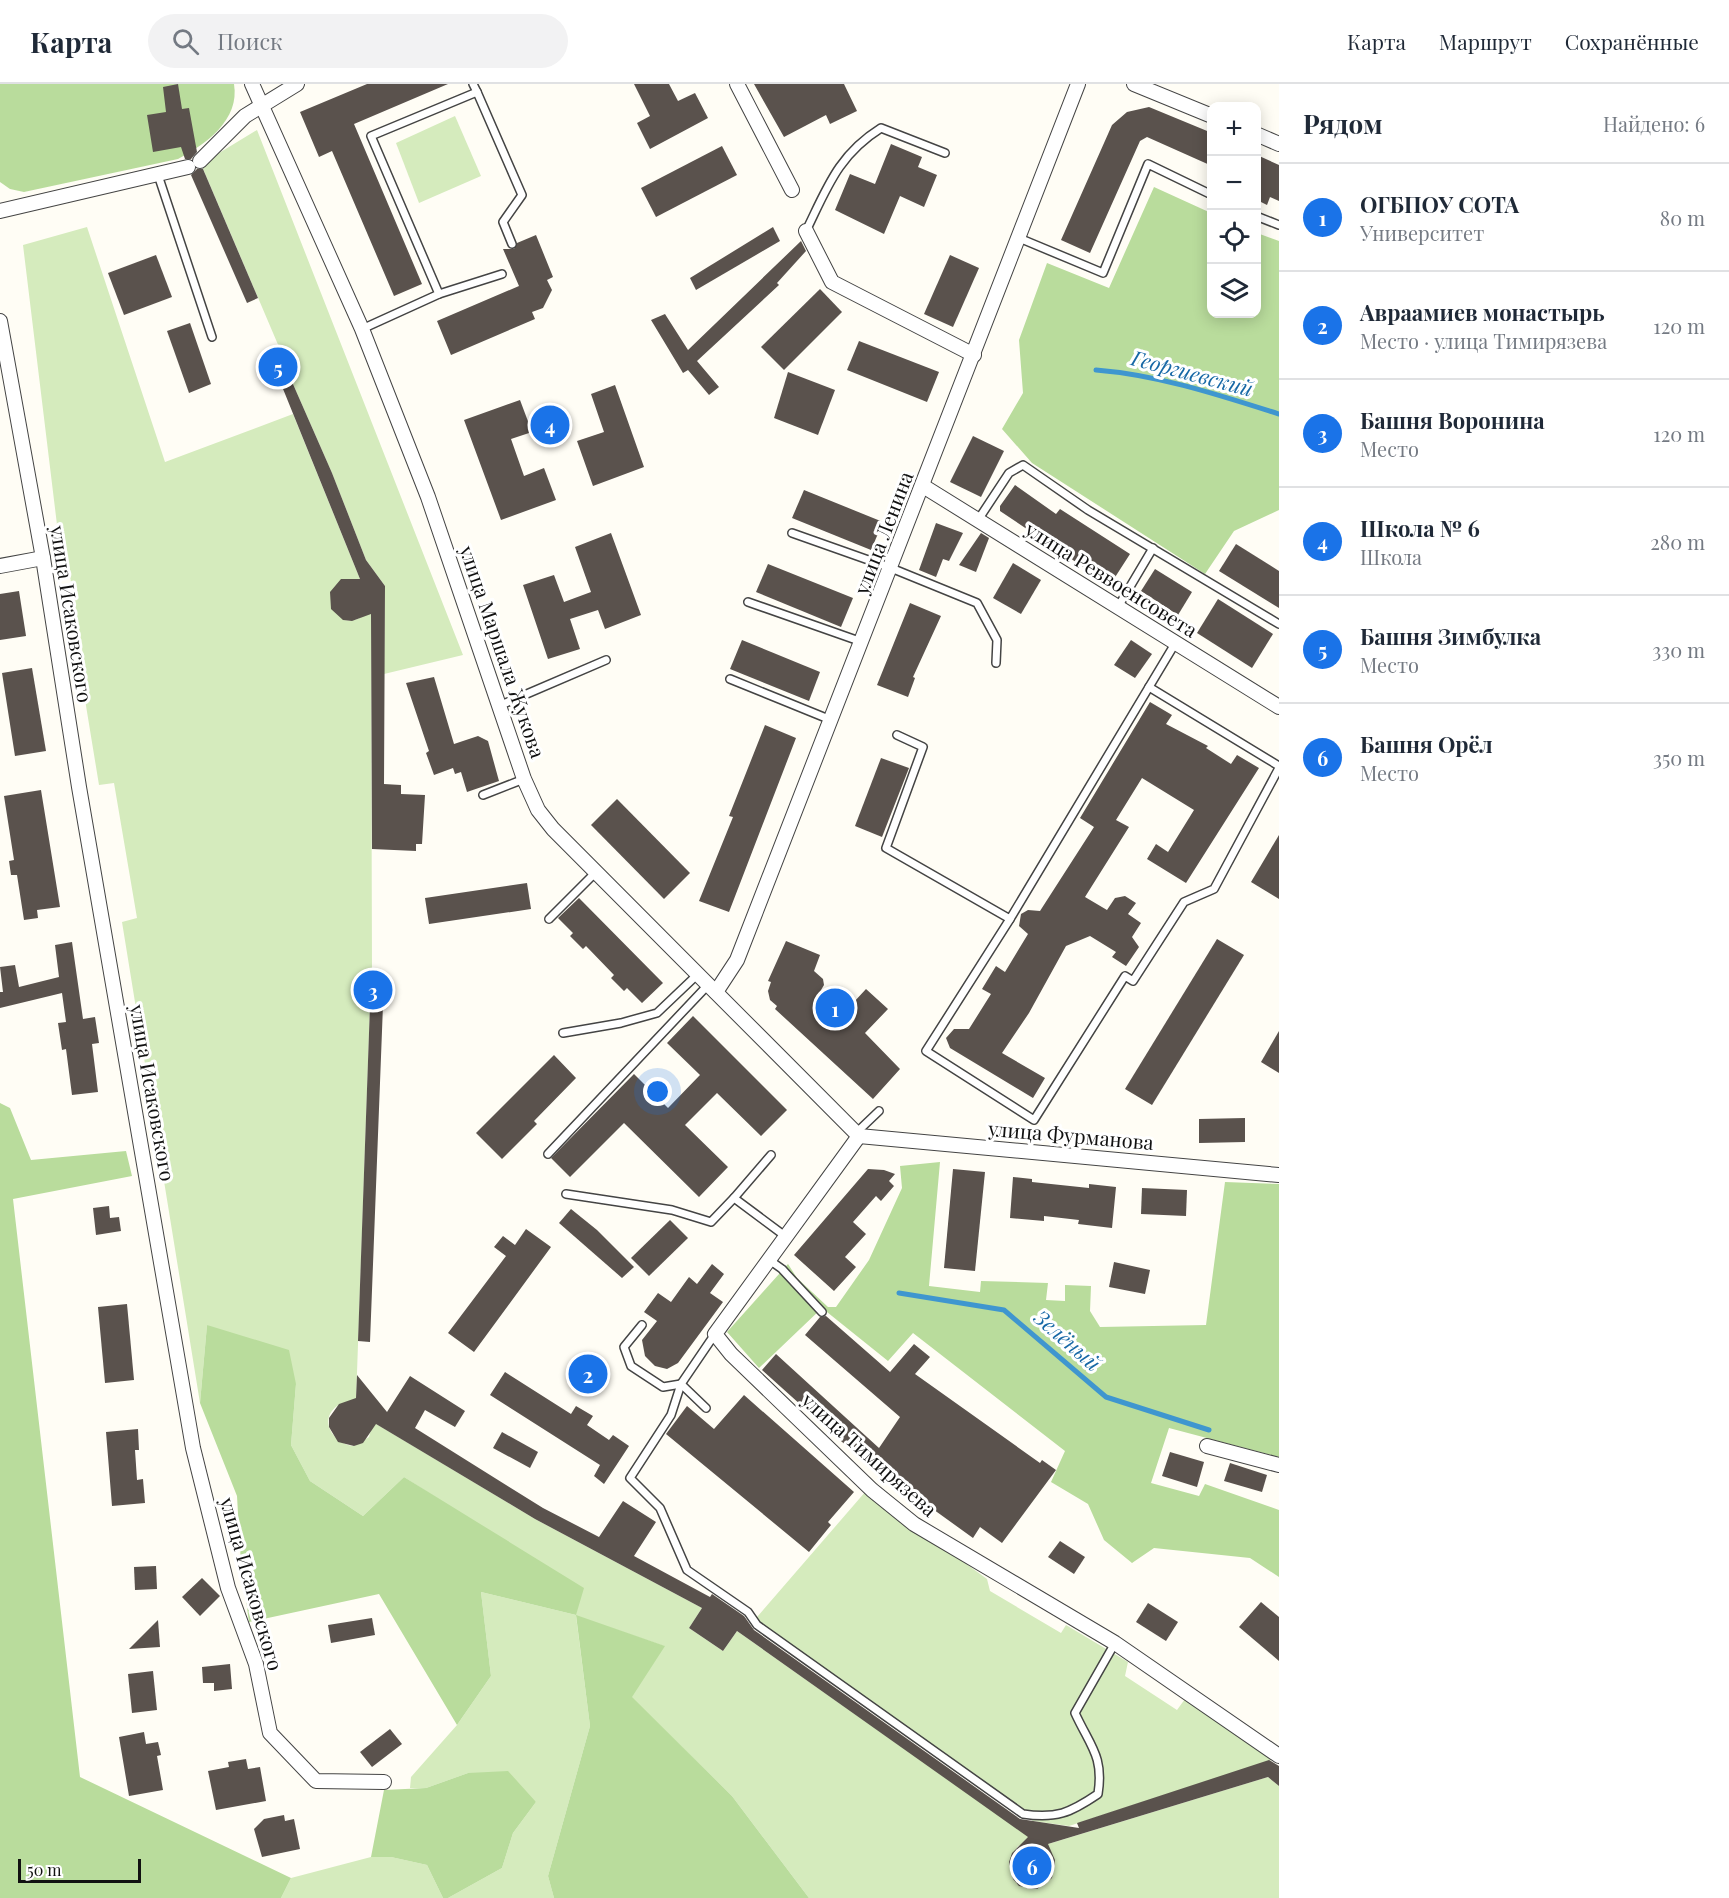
<!DOCTYPE html>
<html lang="ru">
<meta charset="utf-8">
<style>
:root{--surface:#fff;--page:#f2f2f3;--text:#1f2937;--muted:#747a83;--line:#e0e1e3;--accent:#1a73e8}
body{margin:0;font-family:"Playfair Display",serif;background:var(--page);color:var(--text)}
.controls{position:absolute;right:18px;top:18px;display:grid;overflow:hidden;border-radius:12px;box-shadow:0 3px 15px #0003}
.controls button{width:54px;height:54px;display:grid;place-items:center;padding:0;border:0;border-bottom:2px solid var(--line);background:var(--surface);color:var(--text);font:30px sans-serif}
.scale{position:absolute;left:18px;bottom:15px;width:123px;box-sizing:border-box;padding-left:6px;border:3px solid #111;border-top:0;font-size:16px;line-height:21px;white-space:nowrap;color:#111;-webkit-text-stroke:4px #fff;paint-order:stroke}
.you{position:absolute;left:658px;top:1008px;width:21px;height:21px;margin:-15px;border:4px solid #fff;border-radius:50%;background:#1a73e8;box-shadow:0 0 0 9px #1a73e833}
.badge{display:grid;place-items:center;width:39px;height:39px;border-radius:50%;background:var(--accent);color:#fff;font-size:20px;font-weight:700}
.pin{position:absolute;translate:-50% -50%;border:3px solid #fff;box-shadow:0 2px 6px #0006}
.list{margin:0;padding:0;list-style:none}
h2{display:flex;justify-content:space-between;align-items:center;height:78px;margin:0;padding:0 24px;font-size:26px}
h2 small{font-size:20px;font-weight:400;color:var(--muted)}
.list li{display:grid;grid-template-columns:39px 1fr auto;gap:18px;align-items:center;box-sizing:border-box;height:108px;padding:0 24px;border-top:2px solid var(--line)}
.list b{display:block;font-size:22px;white-space:nowrap}
.list p{margin:0;font-size:20px;white-space:nowrap;color:var(--muted)}
.list em{font-size:20px;font-style:normal;color:var(--muted)}
.icon{flex:none;width:33px;height:33px;fill:none;stroke:currentColor;stroke-width:2;stroke-linecap:round;stroke-linejoin:round}
.map{position:relative;flex:none;width:1279px;height:1814px;overflow:hidden}
header{display:flex;align-items:center;gap:36px;box-sizing:border-box;height:84px;padding:0 30px;background:var(--surface);border-bottom:2px solid var(--line)}
header strong{font-size:28px}
nav{display:flex;gap:33px;margin-inline-start:auto;font-size:21px}
.search{width:420px;height:54px;background:var(--page);display:flex;align-items:center;gap:15px;box-sizing:border-box;padding:0 21px;border-radius:33px;color:var(--muted);font-size:22px}
main{display:flex}
aside{flex:1;background:var(--surface)}
.map>svg:first-child{display:block}
.green{fill:#d5ebbd}
.forest{fill:#b9dc9c}
.lines{fill:none;stroke-linecap:round;stroke-linejoin:round}
.stream{stroke:#3f96cf;stroke-width:5}
.building{fill:#5a524d}
.service-casing{stroke:#444;stroke-width:10}
.minor-casing{stroke:#444;stroke-width:16}
.service{stroke:#fff;stroke-width:7}
.minor{stroke:#fff;stroke-width:14}
.labels{text-anchor:middle;stroke-width:6;stroke-linejoin:round;paint-order:stroke}
.street-label{font-size:20px;fill:#111;stroke:#fff}
.water-label{font-size:21px;font-style:italic;fill:#1768a6;stroke:#fff}
</style>
<header>
<strong>Карта</strong>
<div class="search"><svg class="icon" aria-label="search" viewBox="0 0 24 24"><circle cx="10" cy="10" r="6"/><path d="M15 15l6 6"/></svg>Поиск</div>
<nav><a>Карта</a><a>Маршрут</a><a>Сохранённые</a></nav>
</header>
<main>
<div class="map">
<svg width="1279" height="1814" viewBox="0 0 1279 1814">
<rect width="100%" height="100%" fill="#fffdf5"/>
<g class="green">
<path d="M455 32 481 92 419 119 396 59Z"/>
<path d="M257 46 463 571 384 590 385 502 366 476 332 389 289 291 294 289 287 268 282 270 201 80Z"/>
<path d="M87 143 165 378 293 330 360 495 343 536C356 538 363 534 371 524L372 890 359 891 357 920 370 921 356 1317C350 1319 342 1319 337 1322 317 1337 335 1361 354 1362L369 1353 373 1338 535 1435 702 1524 689 1544 723 1567 737 1547 1036 1758 1018 1762 1009 1778 1013 1795 1028 1805C1046 1805 1055 1795 1055 1776L1045 1761 1268 1693 1279 1702V1814H809L732 1712 631 1613 664 1562 576 1532 590 1642 548 1792 554 1814H448L502 1784 513 1749 536 1718 468 1689 426 1704H410L411 1693 457 1641 491 1592 481 1508 576 1531 471 1436 404 1393 363 1432 310 1397 291 1361 296 1300 207 1241 200 1319 122 838 137 834 114 699 99 701 79 579 84 577 70 492H66L58 449 23 161Z"/>
<path d="M866 1407 987 1495 990 1507 1061 1549 1066 1541 1128 1578 1125 1592 1177 1626 1185 1615 1272 1676 1069 1742 1033 1737 751 1540Z"/>
<path d="M371 1773H391L427 1781 443 1814H281L291 1794Z"/>
</g>
<g class="forest">
<path d="M0 0H234C240 36 206 60 178 75L24 108 10 105 0 98Z"/>
<path d="M1154 103 1211 129 1212 230H1256L1257 149 1279 157V426L1234 447 1205 490 1032 379 1002 345 1023 309 1019 256 1047 179 1109 204Z"/>
<path d="M0 1019 10 1024 31 1076 126 1067 132 1092 13 1115 80 1693 291 1794 281 1814H0Z"/>
<path d="M940 1078 929 1202 980 1208 981 1197 1048 1199 1046 1216 1065 1217V1201L1091 1202 1090 1227 1100 1243 1206 1241 1225 1098 1279 1100V1373L1169 1344 1151 1399 1199 1412 1205 1400 1279 1426V1493L1250 1474 1154 1464 1132 1479 1104 1456 1088 1420 1051 1398 1065 1367 913 1249 888 1277 822 1224 759 1284 727 1248 788 1180 797 1194 828 1223H836L869 1176 902 1104 900 1082Z"/>
<path d="M207 1241 289 1266 296 1300 291 1361 310 1397 363 1432 404 1393 584 1504 576 1531 665 1562 632 1613 732 1712 809 1814H554L548 1792 590 1642 576 1531 481 1508 491 1592 457 1641 379 1510 249 1538 241 1480 237 1412 200 1319Z"/>
<path d="M508 1687 536 1718 513 1749 502 1784 448 1814H443L427 1781 391 1773H371L384 1706 426 1704 468 1689Z"/>
</g>
<g class="lines">
<g class="stream">
<path d="M1096 286C1159 291 1219 311 1279 330"/>
<path d="M899 1209 1004 1226 1106 1313 1209 1346"/>
</g>
</g>
<g class="building">
<path d="M178 0 182 25 189 24 197 68 191 75H185L181 63 153 68 147 31 166 28 163 3Z"/>
<path d="M367 0H448L354 40 422 200 394 212 332 67 319 73 300 28Z"/>
<path d="M634 0H669L678 17 695 9 708 34 650 65 637 39 650 32Z"/>
<path d="M754 0H844L857 27 830 40 826 31 784 53Z"/>
<path d="M1149 23 1212 49V82L1147 53 1140 57 1090 169 1061 156 1112 41 1127 28Z"/>
<path d="M891 60 922 73 918 83 937 91 924 123 900 112 884 150 835 126 850 90 875 100Z"/>
<path d="M722 62 737 91 656 133 641 104Z"/>
<path d="M1257 71 1279 81V117L1270 113 1267 121 1257 116Z"/>
<path d="M197 85H203L258 214 247 219 191 91Z"/>
<path d="M773 143 780 157 696 206 690 194Z"/>
<path d="M536 151 553 193 547 196 552 206 543 224 532 228 535 235 451 271 437 237 519 202 503 165H514L517 159Z"/>
<path d="M801 157 806 167 777 199 779 201 697 277 719 303 709 311 688 286 683 289 651 236 665 230 688 266Z"/>
<path d="M156 171 172 213 124 231 108 189Z"/>
<path d="M950 171 979 184 953 243 924 230Z"/>
<path d="M820 205 842 228 784 286 761 263Z"/>
<path d="M190 239 211 300 189 309 167 247Z"/>
<path d="M859 257 939 288 927 318 847 286Z"/>
<path d="M287 268 294 289 289 291 332 389 366 476 385 502 384 700 401 701V710L425 711 422 760H416V767L372 765 371 530 352 537 343 536 331 525 330 508 341 495H360L279 295 269 298 262 277Z"/>
<path d="M788 288 835 306 818 351 774 334Z"/>
<path d="M615 301 644 383 593 402 577 357 604 348 591 310Z"/>
<path d="M520 316 532 348 511 355 524 392 544 384 556 416 501 436 464 336Z"/>
<path d="M973 352 1004 367 981 413 950 398Z"/>
<path d="M1015 401 1056 430 1060 425 1130 470 1110 501 1000 427V422Z"/>
<path d="M804 406 883 438 871 466 792 434Z"/>
<path d="M936 439 963 449 949 477 943 475 936 493 919 486Z"/>
<path d="M611 449 641 531 605 545 598 526 570 535 580 565 548 575 523 501 554 491 564 518 591 508 575 463Z"/>
<path d="M981 449 989 454 976 488 959 481Z"/>
<path d="M1236 460 1279 487V524L1219 487Z"/>
<path d="M1013 479 1041 496 1021 530 993 514Z"/>
<path d="M768 480 853 514 841 543 756 508Z"/>
<path d="M1155 485 1192 508 1178 531 1141 507Z"/>
<path d="M19 507 26 552 0 556V510Z"/>
<path d="M1218 515 1273 550 1252 584 1197 549Z"/>
<path d="M910 519 941 532 913 593 915 594 908 613 877 601Z"/>
<path d="M742 556 820 588 809 617 730 585Z"/>
<path d="M1131 556 1152 570 1135 594 1114 581Z"/>
<path d="M32 584 46 667 15 672 2 589Z"/>
<path d="M434 593 454 660 478 652 488 657 499 697 467 708 461 688 455 690 453 684 434 691 426 669 429 667 406 599Z"/>
<path d="M1150 618 1172 631 1166 640 1208 662 1206 664 1231 680 1237 671 1259 684 1186 799 1147 775 1156 760 1168 768 1194 726 1142 694 1116 736 1129 743 1085 813 1107 826 1115 814 1125 812 1136 819 1128 830 1141 839 1132 853 1139 863 1126 882 1112 873 1116 868 1090 852 1066 862 1029 929 1002 969 1045 994 1033 1014 950 964 946 954 954 945H969L991 910 982 905 996 882 1005 888 1028 850 1019 842 1021 830 1028 826 1040 827 1094 743 1080 734Z"/>
<path d="M765 641 796 654 729 828 699 817 733 733 729 732Z"/>
<path d="M881 674 909 684 882 753 855 742Z"/>
<path d="M41 706 60 823 37 826 38 834 24 836 17 791H11L9 777 14 776 4 712Z"/>
<path d="M617 715 690 789 664 815 591 741Z"/>
<path d="M1279 751V815L1251 798Z"/>
<path d="M527 799 531 825 429 840 425 814Z"/>
<path d="M579 814 663 899 642 919 627 904 624 907 611 894 614 891 586 862 583 865 570 852 573 849 558 834Z"/>
<path d="M1217 855 1244 871 1152 1021 1125 1005Z"/>
<path d="M786 857 820 871 814 887 823 895 824 901 818 911 841 932 866 905 888 925 865 949 900 985 873 1015 775 925 777 922 770 916 768 907 771 898 768 897Z"/>
<path d="M72 858 83 935 95 933 99 959 92 960 98 1008 72 1011 66 965 62 966 58 939 66 938 62 909 0 924V908H3L0 883 15 881 19 903 59 893 55 861Z"/>
<path d="M359 890 389 891 388 921H383L370 1258 358 1257 370 921 357 920Z"/>
<path d="M693 932 787 1026 761 1052 717 1009 685 1041 728 1083 699 1113 624 1039 570 1093 551 1074 634 990 668 1024 700 991 667 959Z"/>
<path d="M1279 947V989L1261 978Z"/>
<path d="M554 971 576 994 534 1037 537 1040 502 1075 476 1049Z"/>
<path d="M1245 1034V1058L1199 1059V1035Z"/>
<path d="M868 1085 884 1086 895 1090 889 1097 894 1102 881 1117 876 1112 853 1138 866 1150 845 1173 856 1183 834 1207 794 1171Z"/>
<path d="M953 1085 985 1088 975 1187 944 1184Z"/>
<path d="M1013 1093 1032 1095V1098L1089 1104V1100L1116 1103 1112 1144 1078 1140 1079 1136 1044 1132V1137L1010 1134Z"/>
<path d="M1142 1104 1187 1106 1186 1132 1141 1130Z"/>
<path d="M109 1122 110 1134 119 1133 121 1147 96 1151 93 1124Z"/>
<path d="M571 1125 597 1146 634 1183 622 1194 559 1139Z"/>
<path d="M670 1136 688 1154 649 1192 631 1174Z"/>
<path d="M526 1145 551 1163 474 1268 448 1249 506 1172 494 1163 503 1152 515 1161Z"/>
<path d="M1114 1178 1150 1186 1145 1210 1109 1203Z"/>
<path d="M712 1180 724 1190 710 1209 723 1218 678 1279 667 1285 655 1282 645 1272 642 1256 657 1237 644 1228 658 1209 671 1218 689 1193 697 1200Z"/>
<path d="M127 1220 134 1296 105 1299 98 1223Z"/>
<path d="M826 1232 890 1288 914 1260 930 1273 915 1290 1040 1379 1042 1376 1056 1386 1002 1459 980 1443 973 1454 851 1366 762 1286 776 1270 879 1364 900 1333 805 1251 820 1233Z"/>
<path d="M505 1288 571 1330 576 1322 593 1332 587 1341 609 1356 613 1351 629 1362 604 1400 594 1392 600 1381 490 1311Z"/>
<path d="M357 1291 387 1328 410 1292 465 1327 455 1343 425 1326 415 1344 543 1424 599 1453 623 1417 656 1438 634 1472 710 1513 712 1510 744 1532 754 1546 1020 1735 1079 1744 1077 1739 1269 1676 1279 1682V1702L1268 1693 1048 1760 1055 1776 1052 1794 1037 1805 1019 1802 1013 1795 1009 1778 1012 1769 1028 1753 737 1547 723 1567 689 1544 702 1524 535 1435 376 1340 363 1359 354 1362 338 1358 329 1343V1334L339 1320 356 1314Z"/>
<path d="M744 1311 854 1408 828 1438 831 1441 809 1468 666 1350 687 1322 714 1345Z"/>
<path d="M138 1345 139 1366H135L137 1396 143 1395 145 1419 112 1422 106 1348Z"/>
<path d="M502 1348 538 1368 530 1384 493 1364Z"/>
<path d="M1170 1368 1204 1378 1197 1403 1162 1392Z"/>
<path d="M1230 1379 1267 1391 1262 1408 1224 1397Z"/>
<path d="M1060 1457 1085 1473 1074 1490 1048 1473Z"/>
<path d="M156 1482 157 1505 135 1506 134 1483Z"/>
<path d="M202 1494 220 1512 200 1532 182 1513Z"/>
<path d="M1261 1518 1279 1533V1577L1239 1543Z"/>
<path d="M1148 1519 1178 1538 1166 1557 1136 1538Z"/>
<path d="M372 1534 375 1551 331 1559 328 1541Z"/>
<path d="M158 1536 160 1563 129 1565Z"/>
<path d="M230 1580 232 1605 214 1607V1599H203L202 1583Z"/>
<path d="M153 1587 157 1626 132 1629 128 1590Z"/>
<path d="M390 1645 402 1660 372 1683 360 1668Z"/>
<path d="M144 1648 146 1660 158 1658 161 1671 157 1672 163 1706 129 1712 119 1653Z"/>
<path d="M246 1675 248 1685 260 1683 266 1717 216 1726 208 1687 229 1683 228 1678Z"/>
<path d="M284 1731 285 1737 294 1735 300 1765 262 1773 254 1745 264 1735Z"/>
</g>
<g class="lines">
<defs>
<g id="service">
<path d="M477 8 522 111 503 138 512 160"/>
<path d="M158 91 212 253"/>
<path d="M1256 132 1279 141"/>
<path d="M806 147C827 104 838 71 881 44L945 69"/>
<path d="M1019 154 1103 189 1148 80 1212 111"/>
<path d="M439 210 502 190"/>
<path d="M362 245 439 210 371 52 477 8 473 0"/>
<path d="M978 436 1009 389 1023 381 1088 426 1279 540"/>
<path d="M792 449 891 484 977 519 997 556 996 579"/>
<path d="M748 518 862 558"/>
<path d="M1118 523 1153 464"/>
<path d="M730 595 831 636"/>
<path d="M1149 603 1279 682"/>
<path d="M501 621 606 576"/>
<path d="M897 651 923 663 886 764 1010 835 1176 558"/>
<path d="M483 711 524 695"/>
<path d="M549 835 596 788"/>
<path d="M1010 835 926 967 1034 1036 1125 892 1133 897 1184 818 1214 805 1279 684"/>
<path d="M563 949 621 939 657 929 698 890"/>
<path d="M857 1048 879 1027"/>
<path d="M548 1070 708 901"/>
<path d="M566 1110 672 1126 711 1138 734 1114 785 1152"/>
<path d="M734 1114 771 1071"/>
<path d="M768 1175 782 1185 822 1228"/>
<path d="M642 1241 624 1263 631 1282 663 1303 681 1300 706 1324"/>
<path d="M715 1250 681 1300 671 1331 630 1394 660 1424 687 1486 748 1528 757 1541 1023 1730C1056 1735 1070 1729 1098 1710 1104 1672 1090 1662 1075 1629L1115 1559"/>
</g>
<g id="minor">
<path d="M252 0 362 245 428 413 524 695 538 726 553 745 859 1052"/>
<path d="M737 0 792 106"/>
<path d="M1134 0 1212 32"/>
<path d="M1256 50 1279 60"/>
<path d="M200 77 245 32 297 0"/>
<path d="M0 127 188 83"/>
<path d="M806 147 832 198 974 271"/>
<path d="M0 237 43 474 79 703 193 1364 228 1504 256 1580 270 1649 316 1697 384 1698"/>
<path d="M923 402 1279 623"/>
<path d="M0 482 43 474"/>
<path d="M716 908 737 876 1078 0"/>
<path d="M859 1052 715 1250 731 1270 872 1406 914 1440 1115 1559 1279 1672"/>
<path d="M859 1052 1279 1091"/>
<path d="M1207 1362 1279 1381"/>
</g>
</defs>
<use href="#service" class="service-casing"/>
<use href="#minor" class="minor-casing"/>
<use href="#service" class="service"/>
<use href="#minor" class="minor"/>
</g>
<g class="labels">
<g class="street-label">
<text transform="translate(884 449) rotate(-69)" y="7">улица Ленина</text>
<text transform="translate(1111 496) rotate(32)" y="7">улица Реввоенсовета</text>
<text transform="translate(71 530) rotate(81)" y="7">улица Исаковского</text>
<text transform="translate(502 568) rotate(71)" y="7">улица Маршала Жукова</text>
<text transform="translate(152 1009) rotate(80)" y="7">улица Исаковского</text>
<text transform="translate(1071 1052) rotate(5)" y="7">улица Фурманова</text>
<text transform="translate(869 1371) rotate(42)" y="7">улица Тимирязева</text>
<text transform="translate(251 1500) rotate(74)" y="7">улица Исаковского</text>
</g>
<g class="water-label">
<text transform="translate(1192 290) rotate(15)" y="7">Георгиевский</text>
<text transform="translate(1067 1257) rotate(41)" y="7">Зелёный</text>
</g>
</g>
</svg>
<div class="controls">
<button>+</button>
<button>−</button>
<button><svg class="icon" aria-label="locate" viewBox="0 0 24 24"><circle cx="12" cy="12" r="6"/><path d="M12 2v4M12 18v4M2 12h4M18 12h4"/></svg></button>
<button><svg class="icon" aria-label="layers" viewBox="0 0 24 24"><path d="M12 4l9 5-9 5-9-5zM3 14l9 5 9-5"/></svg></button>
</div>
<div class="scale">50 m</div>
<div class="you"></div>
<div class="pin badge" style="left:835px;top:924px">1</div>
<div class="pin badge" style="left:588px;top:1290px">2</div>
<div class="pin badge" style="left:373px;top:906px">3</div>
<div class="pin badge" style="left:550px;top:341px">4</div>
<div class="pin badge" style="left:278px;top:283px">5</div>
<div class="pin badge" style="left:1032px;top:1782px">6</div>
</div>
<aside>
<h2>Рядом<small>Найдено: 6</small></h2>
<ul class="list">
<li><span class="badge">1</span><div><b>ОГБПОУ СОТА</b><p>Университет</p></div><em>80 m</em></li>
<li><span class="badge">2</span><div><b>Авраамиев монастырь</b><p>Место · улица Тимирязева</p></div><em>120 m</em></li>
<li><span class="badge">3</span><div><b>Башня Воронина</b><p>Место</p></div><em>120 m</em></li>
<li><span class="badge">4</span><div><b>Школа № 6</b><p>Школа</p></div><em>280 m</em></li>
<li><span class="badge">5</span><div><b>Башня Зимбулка</b><p>Место</p></div><em>330 m</em></li>
<li><span class="badge">6</span><div><b>Башня Орёл</b><p>Место</p></div><em>350 m</em></li>
</ul>
</aside>
</main>
